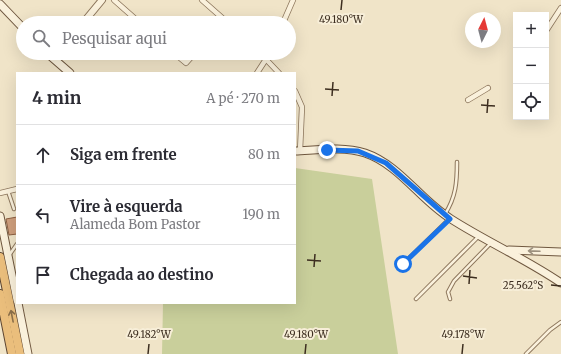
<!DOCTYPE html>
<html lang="pt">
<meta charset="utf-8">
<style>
:root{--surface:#fff;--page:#f2f2f3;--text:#2b2b33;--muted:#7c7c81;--line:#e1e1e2}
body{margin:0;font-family:Merriweather,serif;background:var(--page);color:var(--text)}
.controls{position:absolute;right:12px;top:12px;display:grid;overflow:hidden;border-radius:0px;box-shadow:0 4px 16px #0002}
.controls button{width:36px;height:36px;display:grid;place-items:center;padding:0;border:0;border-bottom:1px solid var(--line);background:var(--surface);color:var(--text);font:20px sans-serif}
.compass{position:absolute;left:465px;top:12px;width:36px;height:36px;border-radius:50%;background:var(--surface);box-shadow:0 4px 16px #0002;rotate:6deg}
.stop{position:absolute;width:12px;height:12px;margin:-9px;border:3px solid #1a73e8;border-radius:50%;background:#fff}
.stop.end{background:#1a73e8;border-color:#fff;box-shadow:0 1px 4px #0008}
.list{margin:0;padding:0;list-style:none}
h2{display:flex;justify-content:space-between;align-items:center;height:52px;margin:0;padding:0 16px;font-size:17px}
h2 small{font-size:13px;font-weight:400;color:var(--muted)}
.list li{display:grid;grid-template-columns:26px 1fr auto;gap:12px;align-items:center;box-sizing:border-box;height:60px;padding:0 16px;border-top:1px solid var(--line)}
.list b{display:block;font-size:15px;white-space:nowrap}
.list p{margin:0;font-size:13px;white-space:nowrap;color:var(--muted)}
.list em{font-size:13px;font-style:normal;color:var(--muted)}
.icon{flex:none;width:22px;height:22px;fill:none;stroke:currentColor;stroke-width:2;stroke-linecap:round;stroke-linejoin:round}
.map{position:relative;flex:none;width:561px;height:354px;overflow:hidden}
.search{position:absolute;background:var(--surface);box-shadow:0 4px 16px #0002;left:16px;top:16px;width:280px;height:44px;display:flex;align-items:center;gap:10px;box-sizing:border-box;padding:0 14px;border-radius:22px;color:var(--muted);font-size:15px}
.panel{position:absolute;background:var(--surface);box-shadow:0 4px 16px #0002;left:16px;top:72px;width:280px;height:232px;border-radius:0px}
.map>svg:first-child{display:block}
.green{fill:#c9cf9b}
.building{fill:#cf9f7d;stroke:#8d5f41}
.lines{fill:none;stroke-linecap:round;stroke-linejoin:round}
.service-casing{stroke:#8d765c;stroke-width:4.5}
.minor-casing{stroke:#8d765c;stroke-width:6}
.tertiary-casing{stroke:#8d765c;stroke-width:8}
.secondary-casing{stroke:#6f573f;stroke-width:9}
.trunk-casing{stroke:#5b4430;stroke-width:10}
.service{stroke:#faf1dc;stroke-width:2.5}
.minor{stroke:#faf1dc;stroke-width:4.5}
.tertiary{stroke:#faf1dc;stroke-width:6}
.secondary{stroke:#faf1dc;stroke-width:7}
.trunk{stroke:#eabe7c;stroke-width:8}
.oneway{stroke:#9c907e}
.oneway2{stroke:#8b6f49}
.route{stroke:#1a73e8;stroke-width:5}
.ticks{fill:none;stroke:#3d2e20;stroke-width:1.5}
.ticks-label{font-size:10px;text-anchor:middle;fill:#3d2e20;stroke:#f7eed8;stroke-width:4;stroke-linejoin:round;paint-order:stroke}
</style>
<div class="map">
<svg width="561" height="354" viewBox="0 0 561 354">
<rect width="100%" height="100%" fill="#f0e4c8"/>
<path class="green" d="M295 168 372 179 398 354H162L163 303H295Z"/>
<path class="building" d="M17 217V234L9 235 6 219Z"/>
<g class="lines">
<defs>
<g id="service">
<path d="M8 191 14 209"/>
<path d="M445 214C456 197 457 182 457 162"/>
<path d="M10 254 17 244"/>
<path d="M403 264 449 219"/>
<path d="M416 299 478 237"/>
<path d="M450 299 448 292 454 281 490 244"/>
<path d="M526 354 550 330 561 322"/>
</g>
<g id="minor">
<path d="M114 0 140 23"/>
<path d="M202 0 228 23"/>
<path d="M283 23 293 0"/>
<path d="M546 31 561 8"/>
<path d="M174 53 186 63 195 53"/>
<path d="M260 53 279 73"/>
<path d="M257 73 270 53"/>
<path d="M295 91 302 107 300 151"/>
<path d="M468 100 488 88"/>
<path d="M0 193 17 189"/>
</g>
<path id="tertiary" d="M83 23 102 0"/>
<g id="secondary">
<path d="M0 4 23 28"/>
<path d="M47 53 70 73"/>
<path d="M295 151C317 150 343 146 365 153 400 165 420 200 451 219 487 242 526 259 561 283"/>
<path d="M0 216 17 300"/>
<path d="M509 250 561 252"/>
<path d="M18 303 28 354"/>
</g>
<g id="trunk">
<path d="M0 257 20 354"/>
<path d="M0 294 12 354"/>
</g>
</defs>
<use href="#service" class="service-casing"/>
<use href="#minor" class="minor-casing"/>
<use href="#tertiary" class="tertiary-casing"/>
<use href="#secondary" class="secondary-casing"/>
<use href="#trunk" class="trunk-casing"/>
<use href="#service" class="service"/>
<use href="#minor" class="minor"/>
<use href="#tertiary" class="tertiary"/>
<use href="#secondary" class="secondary"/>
<use href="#trunk" class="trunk"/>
</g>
<defs><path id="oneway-shaft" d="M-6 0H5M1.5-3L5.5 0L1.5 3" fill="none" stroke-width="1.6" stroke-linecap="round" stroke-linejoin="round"/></defs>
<use class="oneway" href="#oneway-shaft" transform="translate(534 251) rotate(-178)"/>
<use class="oneway2" href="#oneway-shaft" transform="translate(12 316) rotate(-101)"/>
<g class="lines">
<path class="route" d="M327 150 358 151 386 163 450 219 403 264"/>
</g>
<path class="ticks" d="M341 10 342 0M325 89 339 90M332 96 333 82M481 105 495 106M487 113 488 99M307 260 321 261M314 267 315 254M463 276 477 278M469 284 470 270M551 285 561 286M148 354 149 344M305 354 306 344M462 354 463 344"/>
<g class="ticks-label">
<text x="341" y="23">49.180°W</text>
<text x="523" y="289">25.562°S</text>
<text x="149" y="338">49.182°W</text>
<text x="306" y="338">49.180°W</text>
<text x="463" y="338">49.178°W</text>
</g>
</svg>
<div class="controls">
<button>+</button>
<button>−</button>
<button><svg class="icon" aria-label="locate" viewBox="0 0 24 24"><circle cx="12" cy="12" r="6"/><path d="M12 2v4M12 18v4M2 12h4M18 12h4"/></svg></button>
</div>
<svg class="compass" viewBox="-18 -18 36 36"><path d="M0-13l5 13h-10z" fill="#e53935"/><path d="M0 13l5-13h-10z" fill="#7c7c81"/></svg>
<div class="stop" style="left:403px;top:264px"></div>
<div class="stop end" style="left:327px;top:150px"></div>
<div class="search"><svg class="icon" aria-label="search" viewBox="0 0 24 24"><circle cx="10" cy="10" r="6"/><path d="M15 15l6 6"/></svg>Pesquisar aqui</div>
<section class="panel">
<h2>4 min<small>A pé · 270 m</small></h2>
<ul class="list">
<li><svg class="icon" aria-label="ahead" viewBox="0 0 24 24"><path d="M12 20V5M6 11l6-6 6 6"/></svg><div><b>Siga em frente</b></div><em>80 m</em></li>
<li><svg class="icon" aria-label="left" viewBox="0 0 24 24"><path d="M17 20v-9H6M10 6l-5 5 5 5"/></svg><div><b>Vire à esquerda</b><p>Alameda Bom Pastor</p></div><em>190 m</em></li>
<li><svg class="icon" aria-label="arrive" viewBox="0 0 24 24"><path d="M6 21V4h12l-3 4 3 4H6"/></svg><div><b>Chegada ao destino</b></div></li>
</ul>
</section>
</div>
